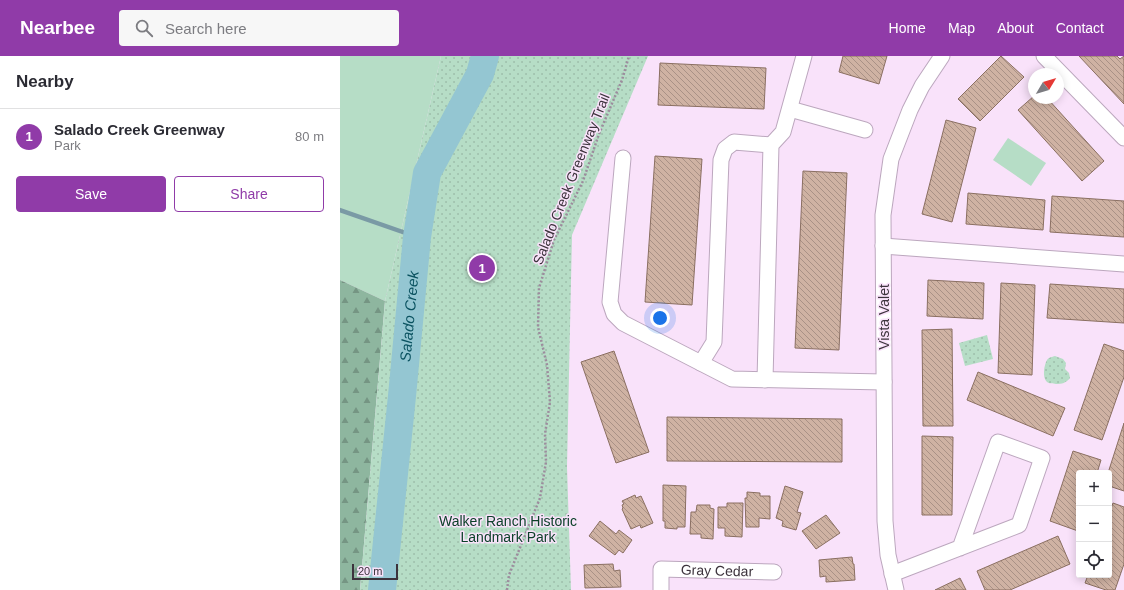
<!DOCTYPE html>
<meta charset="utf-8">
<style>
:root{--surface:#fff;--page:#f7f7f7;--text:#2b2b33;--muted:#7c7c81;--line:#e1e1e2;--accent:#903ba8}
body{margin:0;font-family:Arial,sans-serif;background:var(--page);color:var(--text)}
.controls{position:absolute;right:12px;bottom:12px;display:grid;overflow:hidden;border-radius:4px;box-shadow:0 2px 10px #0003}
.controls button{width:36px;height:36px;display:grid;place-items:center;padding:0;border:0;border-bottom:1px solid var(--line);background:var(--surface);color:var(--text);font:20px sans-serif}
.compass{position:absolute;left:688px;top:12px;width:36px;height:36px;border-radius:50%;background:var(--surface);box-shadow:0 2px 10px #0003;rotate:52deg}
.scale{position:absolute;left:12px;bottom:10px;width:46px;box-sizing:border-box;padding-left:4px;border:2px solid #3c333c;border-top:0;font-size:11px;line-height:14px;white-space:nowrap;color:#3c333c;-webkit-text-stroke:3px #f9e2fa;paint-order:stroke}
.you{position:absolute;left:320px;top:262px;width:14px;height:14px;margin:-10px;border:3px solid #fff;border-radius:50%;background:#1a73e8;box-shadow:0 0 0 6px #1a73e833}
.badge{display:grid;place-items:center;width:26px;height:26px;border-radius:50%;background:var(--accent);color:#fff;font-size:13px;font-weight:700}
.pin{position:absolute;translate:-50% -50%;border:2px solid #fff;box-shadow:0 1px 4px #0006}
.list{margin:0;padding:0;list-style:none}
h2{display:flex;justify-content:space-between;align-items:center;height:52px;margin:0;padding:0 16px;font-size:17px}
h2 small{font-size:13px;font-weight:400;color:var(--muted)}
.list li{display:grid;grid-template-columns:26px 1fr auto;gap:12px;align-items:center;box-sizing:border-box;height:56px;padding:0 16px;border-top:1px solid var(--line)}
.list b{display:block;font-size:15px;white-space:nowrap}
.list p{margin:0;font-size:13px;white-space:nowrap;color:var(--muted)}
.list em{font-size:13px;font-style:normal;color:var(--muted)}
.actions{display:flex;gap:8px;padding:12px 16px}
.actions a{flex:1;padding:9px 0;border:1px solid var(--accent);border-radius:4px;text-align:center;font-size:14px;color:var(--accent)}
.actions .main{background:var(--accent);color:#fff}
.icon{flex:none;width:22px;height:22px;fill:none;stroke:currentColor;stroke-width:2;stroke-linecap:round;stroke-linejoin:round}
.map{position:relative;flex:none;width:784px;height:534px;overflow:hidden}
header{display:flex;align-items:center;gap:24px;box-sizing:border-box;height:56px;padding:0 20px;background:var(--accent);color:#fff}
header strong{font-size:19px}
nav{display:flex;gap:22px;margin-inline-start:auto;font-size:14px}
.search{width:280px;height:36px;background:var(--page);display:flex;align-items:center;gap:10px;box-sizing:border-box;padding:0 14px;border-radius:4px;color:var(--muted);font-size:15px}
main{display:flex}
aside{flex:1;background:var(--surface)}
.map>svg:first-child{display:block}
.green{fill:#b6ddc6}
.forest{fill:url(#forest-firs)}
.park{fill:url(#park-dots)}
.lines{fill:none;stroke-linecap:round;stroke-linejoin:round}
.stream{stroke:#7a9aa5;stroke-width:4.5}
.river{stroke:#94c6d2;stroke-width:28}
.building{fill:url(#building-back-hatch);stroke:#8a6f61}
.minor-casing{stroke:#bca7be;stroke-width:17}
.path{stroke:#9c8c9d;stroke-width:2.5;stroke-dasharray:2 2;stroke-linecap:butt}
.minor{stroke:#fff;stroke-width:15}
.labels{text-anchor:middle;stroke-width:3;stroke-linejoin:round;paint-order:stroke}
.street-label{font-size:14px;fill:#3c333c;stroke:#f9e2fa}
.park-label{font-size:14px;fill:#0c4129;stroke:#f9e2fa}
.water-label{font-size:15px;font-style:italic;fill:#0a5260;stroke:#f9e2fa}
</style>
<header>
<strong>Nearbee</strong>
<div class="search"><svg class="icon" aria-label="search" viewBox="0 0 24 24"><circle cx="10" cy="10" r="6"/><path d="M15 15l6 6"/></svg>Search here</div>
<nav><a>Home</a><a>Map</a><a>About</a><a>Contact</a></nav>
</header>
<main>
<aside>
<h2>Nearby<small></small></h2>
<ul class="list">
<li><span class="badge">1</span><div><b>Salado Creek Greenway</b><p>Park</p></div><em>80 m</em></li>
</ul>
<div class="actions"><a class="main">Save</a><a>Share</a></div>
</aside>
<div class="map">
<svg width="784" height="534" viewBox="0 0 784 534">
<defs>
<pattern id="forest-firs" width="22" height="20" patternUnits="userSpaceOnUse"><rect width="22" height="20" fill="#8eb69f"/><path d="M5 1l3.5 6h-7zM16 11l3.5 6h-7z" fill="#759583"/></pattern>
<pattern id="park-dots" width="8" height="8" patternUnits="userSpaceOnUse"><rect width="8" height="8" fill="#b6ddc6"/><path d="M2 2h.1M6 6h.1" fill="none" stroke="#9dbeab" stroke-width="1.8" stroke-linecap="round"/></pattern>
<pattern id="building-back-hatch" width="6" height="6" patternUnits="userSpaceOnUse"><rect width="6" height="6" fill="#cfb2a3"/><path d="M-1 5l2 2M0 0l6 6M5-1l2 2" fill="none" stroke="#a99186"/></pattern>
</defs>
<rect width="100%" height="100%" fill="#f9e2fa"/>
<g class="green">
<path d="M0 0H101L45 245 0 224Z"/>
<path d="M668 82 706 107 691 130 653 104Z"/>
</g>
<path class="forest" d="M0 224 45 245 20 534H0Z"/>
<g class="park">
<path d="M101 0H308L232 179 227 411 231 534H20L45 245Z"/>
<path d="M647 279 653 303 625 310 619 287Z"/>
<path d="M715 300 723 303 726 307 725 313 729 317 730 322C726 327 722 328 716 328 713 327 709 328 707 326 702 322 704 309 707 304 709 301 712 301 715 300Z"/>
</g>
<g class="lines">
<path class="stream" d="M0 154 77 181"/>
<path class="river" id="s1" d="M42 534 62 340 77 181 87 117 140 18 145 0"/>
</g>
<g class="building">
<path d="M503 0H547L539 28 499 16Z"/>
<path d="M661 0 684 21 640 65 618 43Z"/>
<path d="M739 0H777L780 3 784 0V48Z"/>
<path d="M320 7 426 12 424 53 318 49Z"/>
<path d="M694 40V42H707L764 105 742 125 678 54Z"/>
<path d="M606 64 636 72 612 166 582 158Z"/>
<path d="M315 100 362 103 352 249 305 246Z"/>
<path d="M463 115 507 117 499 294 455 292Z"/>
<path d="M628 137 705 144 703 174 626 168Z"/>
<path d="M712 140 784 145V181L710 176Z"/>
<path d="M588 224 644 227 643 263 587 260Z"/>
<path d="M661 227 695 229 692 319 658 317Z"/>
<path d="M710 228 784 233V267L707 262Z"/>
<path d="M612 273 613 370H583L582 274Z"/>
<path d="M764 288 784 295V321L762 384 734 374Z"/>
<path d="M274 295 309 396 276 407 241 306Z"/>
<path d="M638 316 725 352 713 380 627 344Z"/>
<path d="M327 361 502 363V406L327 405Z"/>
<path d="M784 367V435L769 430V417H768Z"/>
<path d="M582 380 613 381 612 459H582Z"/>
<path d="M733 395 761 404 757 417H739L738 475 710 465Z"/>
<path d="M323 429 346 430 345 471H337V473L325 472V465H323Z"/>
<path d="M445 430 463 436 457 456 461 457 456 474 442 470 443 465 436 462Z"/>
<path d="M407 436 420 437V440H430V463L419 462V471H406L405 442H407Z"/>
<path d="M295 439 296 442 301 440 313 467 301 472 300 469 291 473 282 453 283 452 282 449 284 448 282 445Z"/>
<path d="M387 447H403L402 481 385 480V472H378V451H387Z"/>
<path d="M773 447 784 451V508L775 534H766L745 527 748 519H769V458Z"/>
<path d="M357 449H370V452L374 453 373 483 361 482V478H350L351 456H356Z"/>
<path d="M486 459 500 477 476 493 462 475Z"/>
<path d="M260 465 276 478 279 474 292 484 283 497 279 494 275 499 249 480Z"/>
<path d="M718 480 730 508 670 534H645L637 515Z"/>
<path d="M512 501 513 508H514L515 524 486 526V520L480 521 479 504Z"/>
<path d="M273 508 274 515 280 514 281 531 245 532 244 509Z"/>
<path d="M620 522 626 534H595Z"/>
</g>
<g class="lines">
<defs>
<g id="minor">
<path d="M704 0 784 82"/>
<path d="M450 53 525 74"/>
<path d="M283 102 270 246 274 258 283 267 392 323 544 326"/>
<path d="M543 190 784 208"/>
<path d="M361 307 374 286 381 104 385 93 394 86 431 89"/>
<path d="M425 324 431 89 443 76 464 0"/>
<path d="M552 518 679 469 702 402 658 386 620 492"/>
<path id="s2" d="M321 534V513L434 516"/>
<path d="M556 534 548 499 545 465 543 159 551 103 570 54 582 30 602 0"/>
</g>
</defs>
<use href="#minor" class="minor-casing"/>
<path class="path" d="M167 534 169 519 200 442 206 406 205 378 210 346 207 309 198 271 199 232 214 184 243 125 259 78 282 24 289 0"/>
<use href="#minor" class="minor"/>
</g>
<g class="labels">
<g class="street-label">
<text transform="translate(231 123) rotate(-68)" y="5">Salado Creek Greenway Trail</text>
<text transform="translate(544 261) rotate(-90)" y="5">Vista Valet</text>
<text dy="5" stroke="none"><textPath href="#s2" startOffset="77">Gray Cedar</textPath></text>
</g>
<g class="park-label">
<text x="168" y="470">Walker Ranch Historic<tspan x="168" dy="16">Landmark Park</tspan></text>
</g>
<g class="water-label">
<text dy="5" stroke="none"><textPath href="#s1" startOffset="275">Salado Creek</textPath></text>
</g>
</g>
</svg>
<div class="controls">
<button>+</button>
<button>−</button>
<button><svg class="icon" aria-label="locate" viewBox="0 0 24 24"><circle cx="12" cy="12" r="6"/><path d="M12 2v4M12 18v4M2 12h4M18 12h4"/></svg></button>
</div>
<svg class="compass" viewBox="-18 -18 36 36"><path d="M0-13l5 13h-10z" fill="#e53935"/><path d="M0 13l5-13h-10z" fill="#7c7c81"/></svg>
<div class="scale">20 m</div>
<div class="you"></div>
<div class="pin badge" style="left:142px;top:212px">1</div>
</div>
</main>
